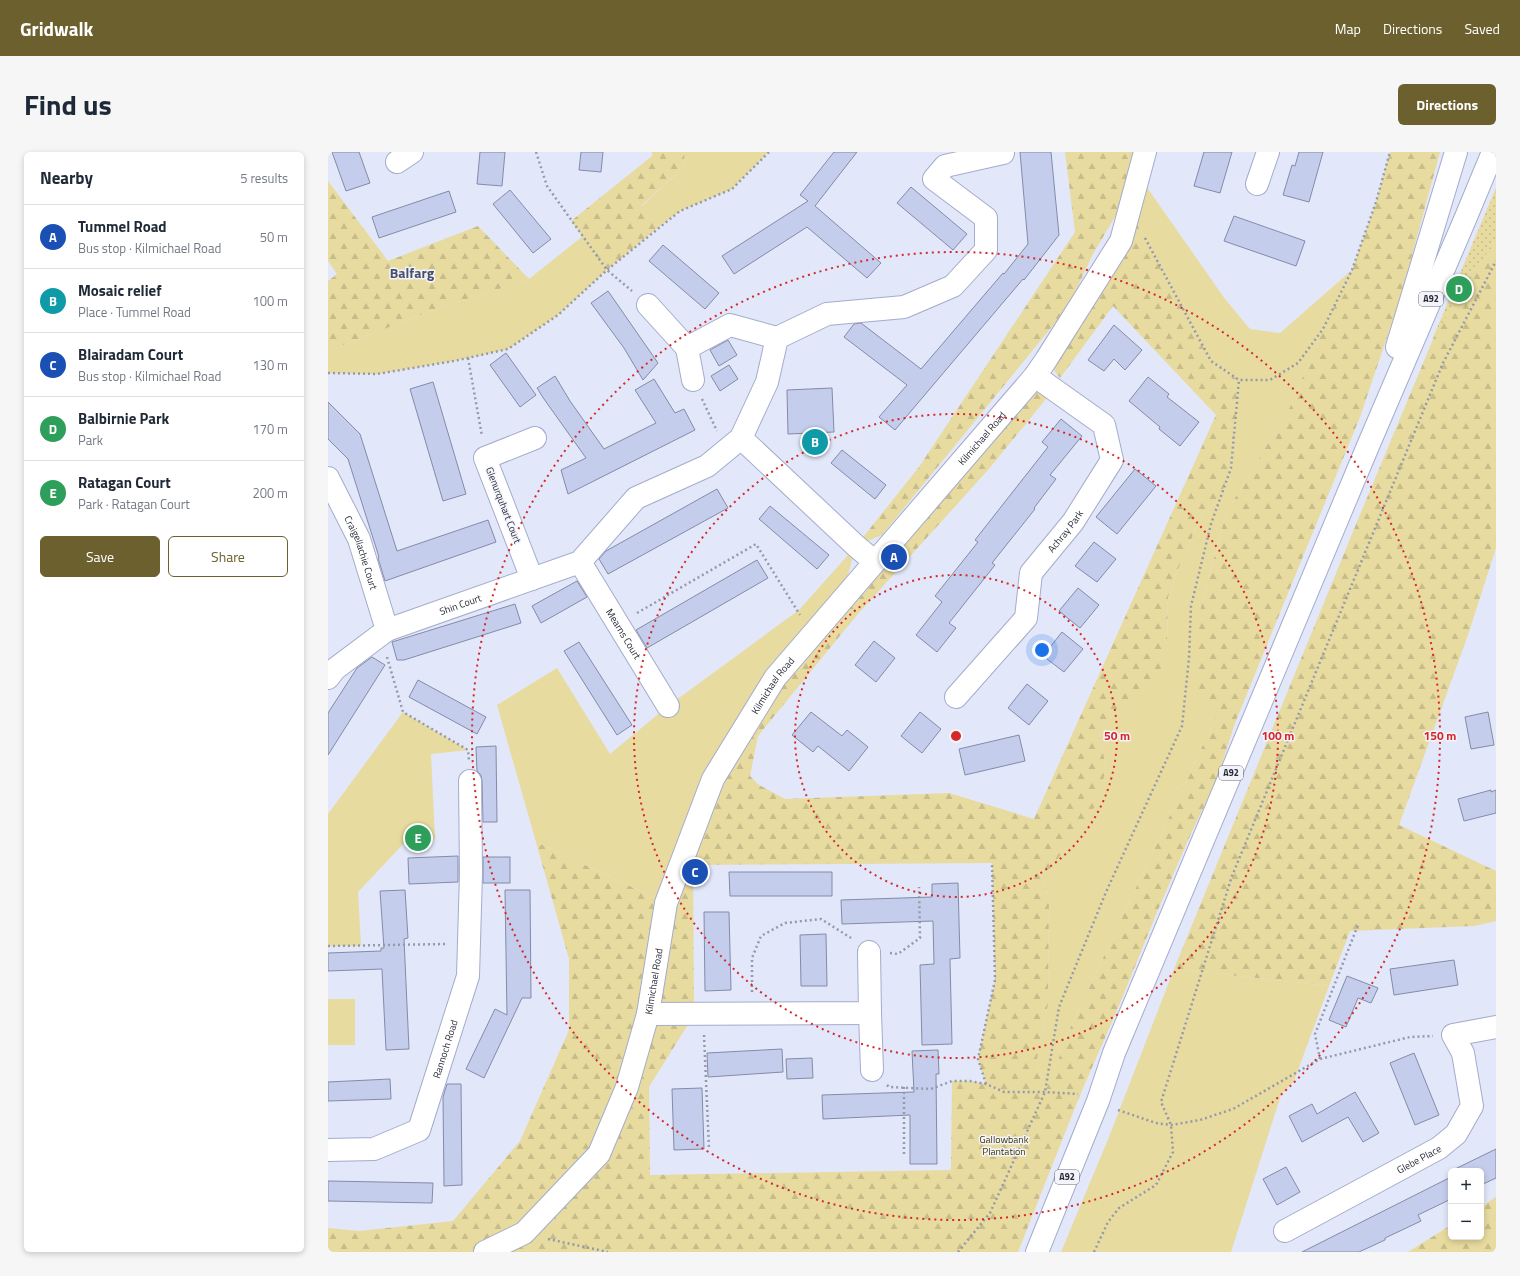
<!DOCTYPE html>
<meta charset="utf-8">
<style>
:root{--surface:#fff;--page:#f6f6f7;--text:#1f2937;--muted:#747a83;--line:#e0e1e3;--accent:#6c612e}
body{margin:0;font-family:"Titillium Web",sans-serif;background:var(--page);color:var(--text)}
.controls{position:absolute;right:12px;bottom:12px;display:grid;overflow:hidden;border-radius:6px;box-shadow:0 2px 6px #0003}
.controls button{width:36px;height:36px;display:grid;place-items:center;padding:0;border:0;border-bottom:1px solid var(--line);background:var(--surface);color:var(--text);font:20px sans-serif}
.you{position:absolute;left:714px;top:498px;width:14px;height:14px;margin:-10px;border:3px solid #fff;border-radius:50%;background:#1a73e8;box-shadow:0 0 0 6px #1a73e833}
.badge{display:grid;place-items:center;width:26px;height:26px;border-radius:50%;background:var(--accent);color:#fff;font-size:13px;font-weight:700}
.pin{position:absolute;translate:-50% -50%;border:2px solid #fff;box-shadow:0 1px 4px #0006}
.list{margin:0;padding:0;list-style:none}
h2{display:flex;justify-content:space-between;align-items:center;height:52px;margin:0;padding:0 16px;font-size:17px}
h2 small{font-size:13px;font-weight:400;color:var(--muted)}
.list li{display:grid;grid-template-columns:26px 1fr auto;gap:12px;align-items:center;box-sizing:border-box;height:64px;padding:0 16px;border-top:1px solid var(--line)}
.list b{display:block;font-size:15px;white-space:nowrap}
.list p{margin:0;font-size:13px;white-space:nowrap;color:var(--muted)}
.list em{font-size:13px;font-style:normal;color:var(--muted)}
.actions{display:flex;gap:8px;padding:12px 16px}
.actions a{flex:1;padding:9px 0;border:1px solid var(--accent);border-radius:6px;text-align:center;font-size:14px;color:var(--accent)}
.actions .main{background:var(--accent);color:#fff}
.map{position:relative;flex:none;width:1168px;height:1100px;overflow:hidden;border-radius:6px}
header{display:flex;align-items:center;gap:24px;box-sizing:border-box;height:56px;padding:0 20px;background:var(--accent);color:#fff}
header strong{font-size:19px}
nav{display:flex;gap:22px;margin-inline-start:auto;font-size:14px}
.intro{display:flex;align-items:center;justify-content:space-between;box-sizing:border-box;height:96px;padding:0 24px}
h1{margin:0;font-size:28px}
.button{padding:10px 18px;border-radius:6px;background:var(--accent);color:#fff;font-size:14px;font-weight:700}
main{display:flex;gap:24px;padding:0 24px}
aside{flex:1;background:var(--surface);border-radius:6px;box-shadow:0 2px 6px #0003}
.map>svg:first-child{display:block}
.green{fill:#e8db9f}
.forest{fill:url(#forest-firs);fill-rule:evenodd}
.park{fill:url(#park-dots)}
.building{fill:#c5cdec;stroke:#838ba8}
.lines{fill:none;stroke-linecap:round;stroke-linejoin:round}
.minor-casing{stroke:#a4accb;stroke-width:24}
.highway-casing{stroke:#a4accb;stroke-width:24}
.path{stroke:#959aaa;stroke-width:2.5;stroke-dasharray:2 3;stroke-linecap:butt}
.minor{stroke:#fff;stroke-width:22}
.highway{stroke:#fff;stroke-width:22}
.ring{fill:none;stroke:#d62828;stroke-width:2;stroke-dasharray:2 4}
.labels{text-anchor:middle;stroke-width:3;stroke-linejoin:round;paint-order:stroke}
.shield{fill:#f3f4fb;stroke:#646771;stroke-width:1}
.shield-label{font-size:9px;font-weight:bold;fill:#272a36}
.street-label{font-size:10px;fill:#272a36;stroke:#f3f4fb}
.park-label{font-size:10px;fill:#3f3503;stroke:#f3f4fb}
.district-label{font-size:14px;font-weight:bold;fill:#49506a;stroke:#f3f4fb}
.centre{fill:#d62828;stroke:#f3f4fb;stroke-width:2}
.ring-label{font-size:12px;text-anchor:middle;font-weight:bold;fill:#d62828;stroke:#f3f4fb;stroke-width:3;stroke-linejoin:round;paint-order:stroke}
</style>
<header>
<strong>Gridwalk</strong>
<nav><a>Map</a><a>Directions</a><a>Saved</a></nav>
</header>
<div class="intro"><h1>Find us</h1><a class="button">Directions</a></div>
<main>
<aside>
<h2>Nearby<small>5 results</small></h2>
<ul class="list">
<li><span class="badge" style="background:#1a4fb4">A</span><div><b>Tummel Road</b><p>Bus stop · Kilmichael Road</p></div><em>50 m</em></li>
<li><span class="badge" style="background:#0f9aa8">B</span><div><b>Mosaic relief</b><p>Place · Tummel Road</p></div><em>100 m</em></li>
<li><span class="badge" style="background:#1a4fb4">C</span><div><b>Blairadam Court</b><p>Bus stop · Kilmichael Road</p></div><em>130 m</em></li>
<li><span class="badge" style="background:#2e9e5b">D</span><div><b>Balbirnie Park</b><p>Park</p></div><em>170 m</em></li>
<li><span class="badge" style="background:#2e9e5b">E</span><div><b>Ratagan Court</b><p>Park · Ratagan Court</p></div><em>200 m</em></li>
</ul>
<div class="actions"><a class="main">Save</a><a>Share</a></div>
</aside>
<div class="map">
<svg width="1168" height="1100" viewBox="0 0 1168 1100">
<defs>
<pattern id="forest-firs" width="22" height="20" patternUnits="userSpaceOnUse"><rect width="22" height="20" fill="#e8db9f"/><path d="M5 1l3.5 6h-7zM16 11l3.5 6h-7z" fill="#c7bc8a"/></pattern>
<pattern id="park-dots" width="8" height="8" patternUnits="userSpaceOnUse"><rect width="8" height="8" fill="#e8db9f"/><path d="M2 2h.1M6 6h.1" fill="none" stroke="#c7bc8a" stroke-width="1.8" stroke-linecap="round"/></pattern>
</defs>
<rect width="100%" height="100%" fill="#e2e7fa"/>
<g class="green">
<path d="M356 0H441L404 37 352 59 331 75 313 55 357 14Z"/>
<path d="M796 0H817L811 24 897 147 922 177 952 181 1024 118 995 177 962 255 898 361 873 455 890 561 738 885 725 924 717 940 709 907 720 852 721 745 712 723 724 715 778 616 770 574 801 553 839 487 840 445 850 417 875 361 891 348 903 316 911 228 883 209 801 57 811 24Z"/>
<path d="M255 84 279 118 230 163 180 197 126 209 49 222 0 221V199L105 158 201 127Z"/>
<path d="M528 394 512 451 447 526 338 751 208 690 169 553 229 516 282 602 340 554 471 458Z"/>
<path d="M75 560 140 598 103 602 107 687 78 689 30 740 33 794H0V662Z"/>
<path d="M846 817 1001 834 966 929 953 943 903 1100H733L781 985Z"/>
<rect x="0" y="847" width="27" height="46"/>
</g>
<g class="forest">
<path d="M324 0H356L357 14 313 54 331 75 279 118 243 69 324 4Z"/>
<path d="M737 0H796L811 24 765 102 740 155 554 383 528 394 591 315 747 80Z"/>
<path d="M1062 0H1112L1073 144 1032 265 907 571 889 627 861 686 827 765 790 856 752 943 690 1100H0V1076L31 1079 125 1069 192 989 241 878V807L208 690 338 751 434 547 702 230 722 242 660 318 529 463 430 584 422 624 431 633 457 647 621 641 706 667 888 263 785 154 732 226 718 208 801 57 883 209 911 228 903 316 891 348 875 361 850 417 840 445 839 487 830 529 801 553 770 574 778 616 770 650 724 715 712 723 721 745 720 852 709 907 717 939 725 924 738 885 890 561 872 548 869 502 873 455 898 361 962 255 995 177 1024 118 1048 50ZM664 711 667 828 650 907 658 932 642 929H624L623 1018 322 1023 321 935 366 863 365 713Z"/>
<path d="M0 29 60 109 150 74 201 127 105 158 0 199V129L9 122 0 109Z"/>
<path d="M1168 36V396L1140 483 1071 673 1168 719V769L1146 774 1022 779 1001 834 846 817 1031 365Z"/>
<path d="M1168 1045V1100H1080L1123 1073V1085H1153V1055Z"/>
</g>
<path class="park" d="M1168 36V86L1104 188Z"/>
<g class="building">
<path d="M4 0H31L42 31 18 39Z"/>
<path d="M152 0H177L174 34 149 32Z"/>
<path d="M253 0H275L273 20 251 18Z"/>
<path d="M506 0H529L487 54 553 111 539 126 479 75 406 122 394 104 480 49 472 43Z"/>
<path d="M692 0H723L731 83 696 128 695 127 567 278 551 265 579 233 516 185 526 172 533 171 593 217 675 121 676 122 700 92Z"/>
<path d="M876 0H904L892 41 866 34Z"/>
<path d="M971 0H995L981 50 955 43 964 13 967 14Z"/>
<path d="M583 35 639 82 625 98 569 51Z"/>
<path d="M182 38 223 87 205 101 165 52Z"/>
<path d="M121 39 128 60 51 86 44 65Z"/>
<path d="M906 64 977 89 968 114 896 89Z"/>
<path d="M335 93 391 141 377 157 321 109Z"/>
<path d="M280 139 330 211 315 228 296 196 263 151Z"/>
<path d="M786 173 814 198 797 218 786 207 776 219 760 208Z"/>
<path d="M400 188 409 203 391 214 382 198Z"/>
<path d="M178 201 208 243 192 255 162 213Z"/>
<path d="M401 213 410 227 392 239 383 224Z"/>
<path d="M227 224 242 249 276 297 328 271 307 238 326 227 347 261 356 257 367 278 240 342 233 318 258 306 216 247 209 236Z"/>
<path d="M820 225 841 242 839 245 871 270 852 294 831 277 832 275 801 249Z"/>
<path d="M105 230 138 342 115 349 82 237Z"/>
<path d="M504 236 506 280 460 282 459 238Z"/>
<path d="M0 250 32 282 69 399 160 368 168 390 57 429 50 406 51 405 20 307 0 287Z"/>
<path d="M733 267 754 284 722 323 728 327 706 356 707 357 664 411 667 413 621 471 628 476 609 500 588 483 614 450 607 444 650 390 647 388 720 295 714 290Z"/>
<path d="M514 298 558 333 547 347 503 311Z"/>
<path d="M807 317 828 334 789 382 768 365Z"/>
<path d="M389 337 400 356 280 422 271 407 278 399Z"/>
<path d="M442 354 501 403 489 417 431 367Z"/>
<path d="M766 390 788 407 769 430 747 414Z"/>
<path d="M429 408 440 426 319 496 308 478Z"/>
<path d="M249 429 259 445 213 471 204 454Z"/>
<path d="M750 436 771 453 752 476 731 459Z"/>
<path d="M187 452 193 471 76 508H69L64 490Z"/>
<path d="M734 480 755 497 736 520 715 504Z"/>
<path d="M546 489 567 506 548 530 527 513Z"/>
<path d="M251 490 304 573 289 583 236 499Z"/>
<path d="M44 505 57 513 0 603V561L29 516Z"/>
<path d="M90 528 158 565 149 582 81 545Z"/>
<path d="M699 532 720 549 701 573 680 556Z"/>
<path d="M483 560 514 584 519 578 540 595 521 619 490 594 485 600 464 583Z"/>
<path d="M592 560 613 577 594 601 573 584Z"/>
<path d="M1160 560 1166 593 1143 597 1137 565Z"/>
<path d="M691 583 697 609 637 623 631 597Z"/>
<path d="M168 594 169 670H155L154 629 153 623 149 619 148 595Z"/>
<path d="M1163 638V640L1168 638V661L1136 669 1130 647Z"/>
<path d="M130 704V730L81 732 80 706Z"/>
<rect x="155" y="705" width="27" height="26"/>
<path d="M401 720H504V744H402Z"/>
<path d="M630 731 632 806 622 807 624 892 594 893 592 813 606 812 605 769 514 772 513 748 604 745V732Z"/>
<path d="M77 738 80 786 76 787 81 897 58 898 54 817 0 819V801L53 799V796H56L52 739Z"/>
<path d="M177 738H202L203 846H194L156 926 138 917 167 857 179 863Z"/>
<path d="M376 760H401L403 838 377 839Z"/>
<path d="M498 782 499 834H473L472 783Z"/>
<path d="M1126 808 1130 833 1066 843 1062 817Z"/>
<path d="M1019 824 1050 836 1043 851 1030 846 1018 875 1001 868Z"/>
<path d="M454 897 455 920 380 925 379 901Z"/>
<path d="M610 898 611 922H608L609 1012H582V963L495 967 494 943 586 940 584 899Z"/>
<path d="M1086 901 1111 963 1087 973 1062 911Z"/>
<path d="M484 906 485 926 459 927 458 907Z"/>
<path d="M62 927 63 947 0 949V930Z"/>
<path d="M119 932H133L134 1033 116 1034 115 945Z"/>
<path d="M374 936 376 997 346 998 344 937Z"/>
<path d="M1027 940 1051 981 1035 990 1020 965 974 990 961 964 984 952 989 962Z"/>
<path d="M1168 997V1026L1153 1033V1019H1123Z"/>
<path d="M958 1015 972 1040 949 1053 935 1027Z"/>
<path d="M1123 1025V1047L1090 1063 1093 1069 1057 1086V1088L1031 1100H974Z"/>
<path d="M0 1029 105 1031 104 1051 0 1049Z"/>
</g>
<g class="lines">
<defs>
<g id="minor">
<path d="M69 10 84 0"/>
<path d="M929 32 940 0"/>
<path d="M320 153 359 196 365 228"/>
<path d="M359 196 402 173 449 186"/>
<path d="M413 286 528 394 547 410"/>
<path id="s1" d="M0 326 31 387 59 478"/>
<path id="s2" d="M252 410 340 554"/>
<path d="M204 427 157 306 207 286"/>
<path id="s3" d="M0 526 7 517 59 478 252 410 308 346 379 314 413 286 439 230 449 186 499 162 576 155 625 134 658 98V66L606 27 617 14 675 1"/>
<path id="s4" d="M628 545 698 466 703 421 745 370 784 308 776 273 707 224"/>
<path d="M542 861 544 918"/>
<path d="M320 862 542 861 541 800"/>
<path id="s5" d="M0 998 46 997 91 978 140 824 143 721 142 629"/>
<path id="s6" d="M957 1079 1111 996 1128 982 1144 954 1135 901 1125 883 1168 875"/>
<path id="s7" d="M157 1100 196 1081 271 1002 299 935 320 862 338 751 385 627 447 526 707 224 718 208 793 89 817 0"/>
</g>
<g id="highway">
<path d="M1069 195 1128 0"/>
<path d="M709 1100 770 949 786 901 1040 294 1138 65 1165 0"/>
</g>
</defs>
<use href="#minor" class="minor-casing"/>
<use href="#highway" class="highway-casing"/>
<g class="path">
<path d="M208 0 219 34 279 118 304 139"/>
<path d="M817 86 883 209 911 228H942L970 211 995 177 1024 118 1048 50 1062 0"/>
<path d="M140 206 154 284"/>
<path d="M0 221 49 222 126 209 180 197 230 163 279 118 352 59 404 37 441 0"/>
<path d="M374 247 389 279"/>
<path d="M309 461 428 392 472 463"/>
<path d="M59 505 75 560 140 598 141 609"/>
<path d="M0 794 119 792"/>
<path d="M562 801 570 802 592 786 591 735"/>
<path d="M424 840V806L433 784 457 771 493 767 523 786"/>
<path d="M376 883 381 997"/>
<path d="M992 907 987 882 1030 773"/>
<path d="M658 932 650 907 667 828 664 711"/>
<path d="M559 933 561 935 603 937 624 929H642L658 932 676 940H717L750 942"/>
<path d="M576 935V1005"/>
<path d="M790 958 828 971 843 973 872 968 905 957 992 907 1082 885 1105 884"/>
<path d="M220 1087 280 1100"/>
<path d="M630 1100 662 1061 717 940 731 855 778 740 854 574 861 506 863 454 883 372 903 316 911 228"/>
<path d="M766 1100 780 1070 791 1056 828 1033 845 1000 843 973 833 950 904 724 1115 211 1168 109"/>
</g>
<use href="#minor" class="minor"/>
<use href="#highway" class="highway"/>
</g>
<g class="ring">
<circle cx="628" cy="584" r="161"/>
<circle cx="628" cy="584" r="322"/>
<circle cx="628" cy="584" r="484"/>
</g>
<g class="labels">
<g class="shield">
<rect x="1091" y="140" width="24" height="14" rx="3"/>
<rect x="891" y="614" width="24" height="14" rx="3"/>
<rect x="727" y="1018" width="24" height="14" rx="3"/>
</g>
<g class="shield-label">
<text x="1103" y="150">A92</text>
<text x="903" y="624">A92</text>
<text x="739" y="1028">A92</text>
</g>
<g class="street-label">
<text dy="4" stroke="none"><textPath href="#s7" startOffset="981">Kilmichael Road</textPath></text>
<text transform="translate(176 353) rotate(69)" y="4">Glenurquhart Court</text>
<text dy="4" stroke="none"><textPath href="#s4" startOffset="205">Achray Park</textPath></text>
<text dy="4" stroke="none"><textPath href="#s1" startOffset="82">Craigellachie Court</textPath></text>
<text dy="4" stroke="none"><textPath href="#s3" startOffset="154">Shin Court</textPath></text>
<text dy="4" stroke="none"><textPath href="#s2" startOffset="84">Mearns Court</textPath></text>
<text dy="4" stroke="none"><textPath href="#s7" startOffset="657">Kilmichael Road</textPath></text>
<text dy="4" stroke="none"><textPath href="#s7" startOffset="334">Kilmichael Road</textPath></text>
<text dy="4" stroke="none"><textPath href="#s5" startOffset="180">Rannoch Road</textPath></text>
<text dy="4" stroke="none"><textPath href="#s6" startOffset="152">Glebe Place</textPath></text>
</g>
<g class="park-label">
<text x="676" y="991">Gallowbank<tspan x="676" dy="12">Plantation</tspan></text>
</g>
<g class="district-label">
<text x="84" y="126">Balfarg</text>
</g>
</g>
<circle cx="628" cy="584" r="6" class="centre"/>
<g class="ring-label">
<text x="789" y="588">50 m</text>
<text x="950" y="588">100 m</text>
<text x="1112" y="588">150 m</text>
</g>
</svg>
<div class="controls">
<button>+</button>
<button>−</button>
</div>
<div class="you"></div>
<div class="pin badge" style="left:566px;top:405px;background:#1a4fb4">A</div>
<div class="pin badge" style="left:487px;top:290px;background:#0f9aa8">B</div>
<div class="pin badge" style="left:367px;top:720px;background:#1a4fb4">C</div>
<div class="pin badge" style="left:1131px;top:137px;background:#2e9e5b">D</div>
<div class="pin badge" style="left:90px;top:686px;background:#2e9e5b">E</div>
</div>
</main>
